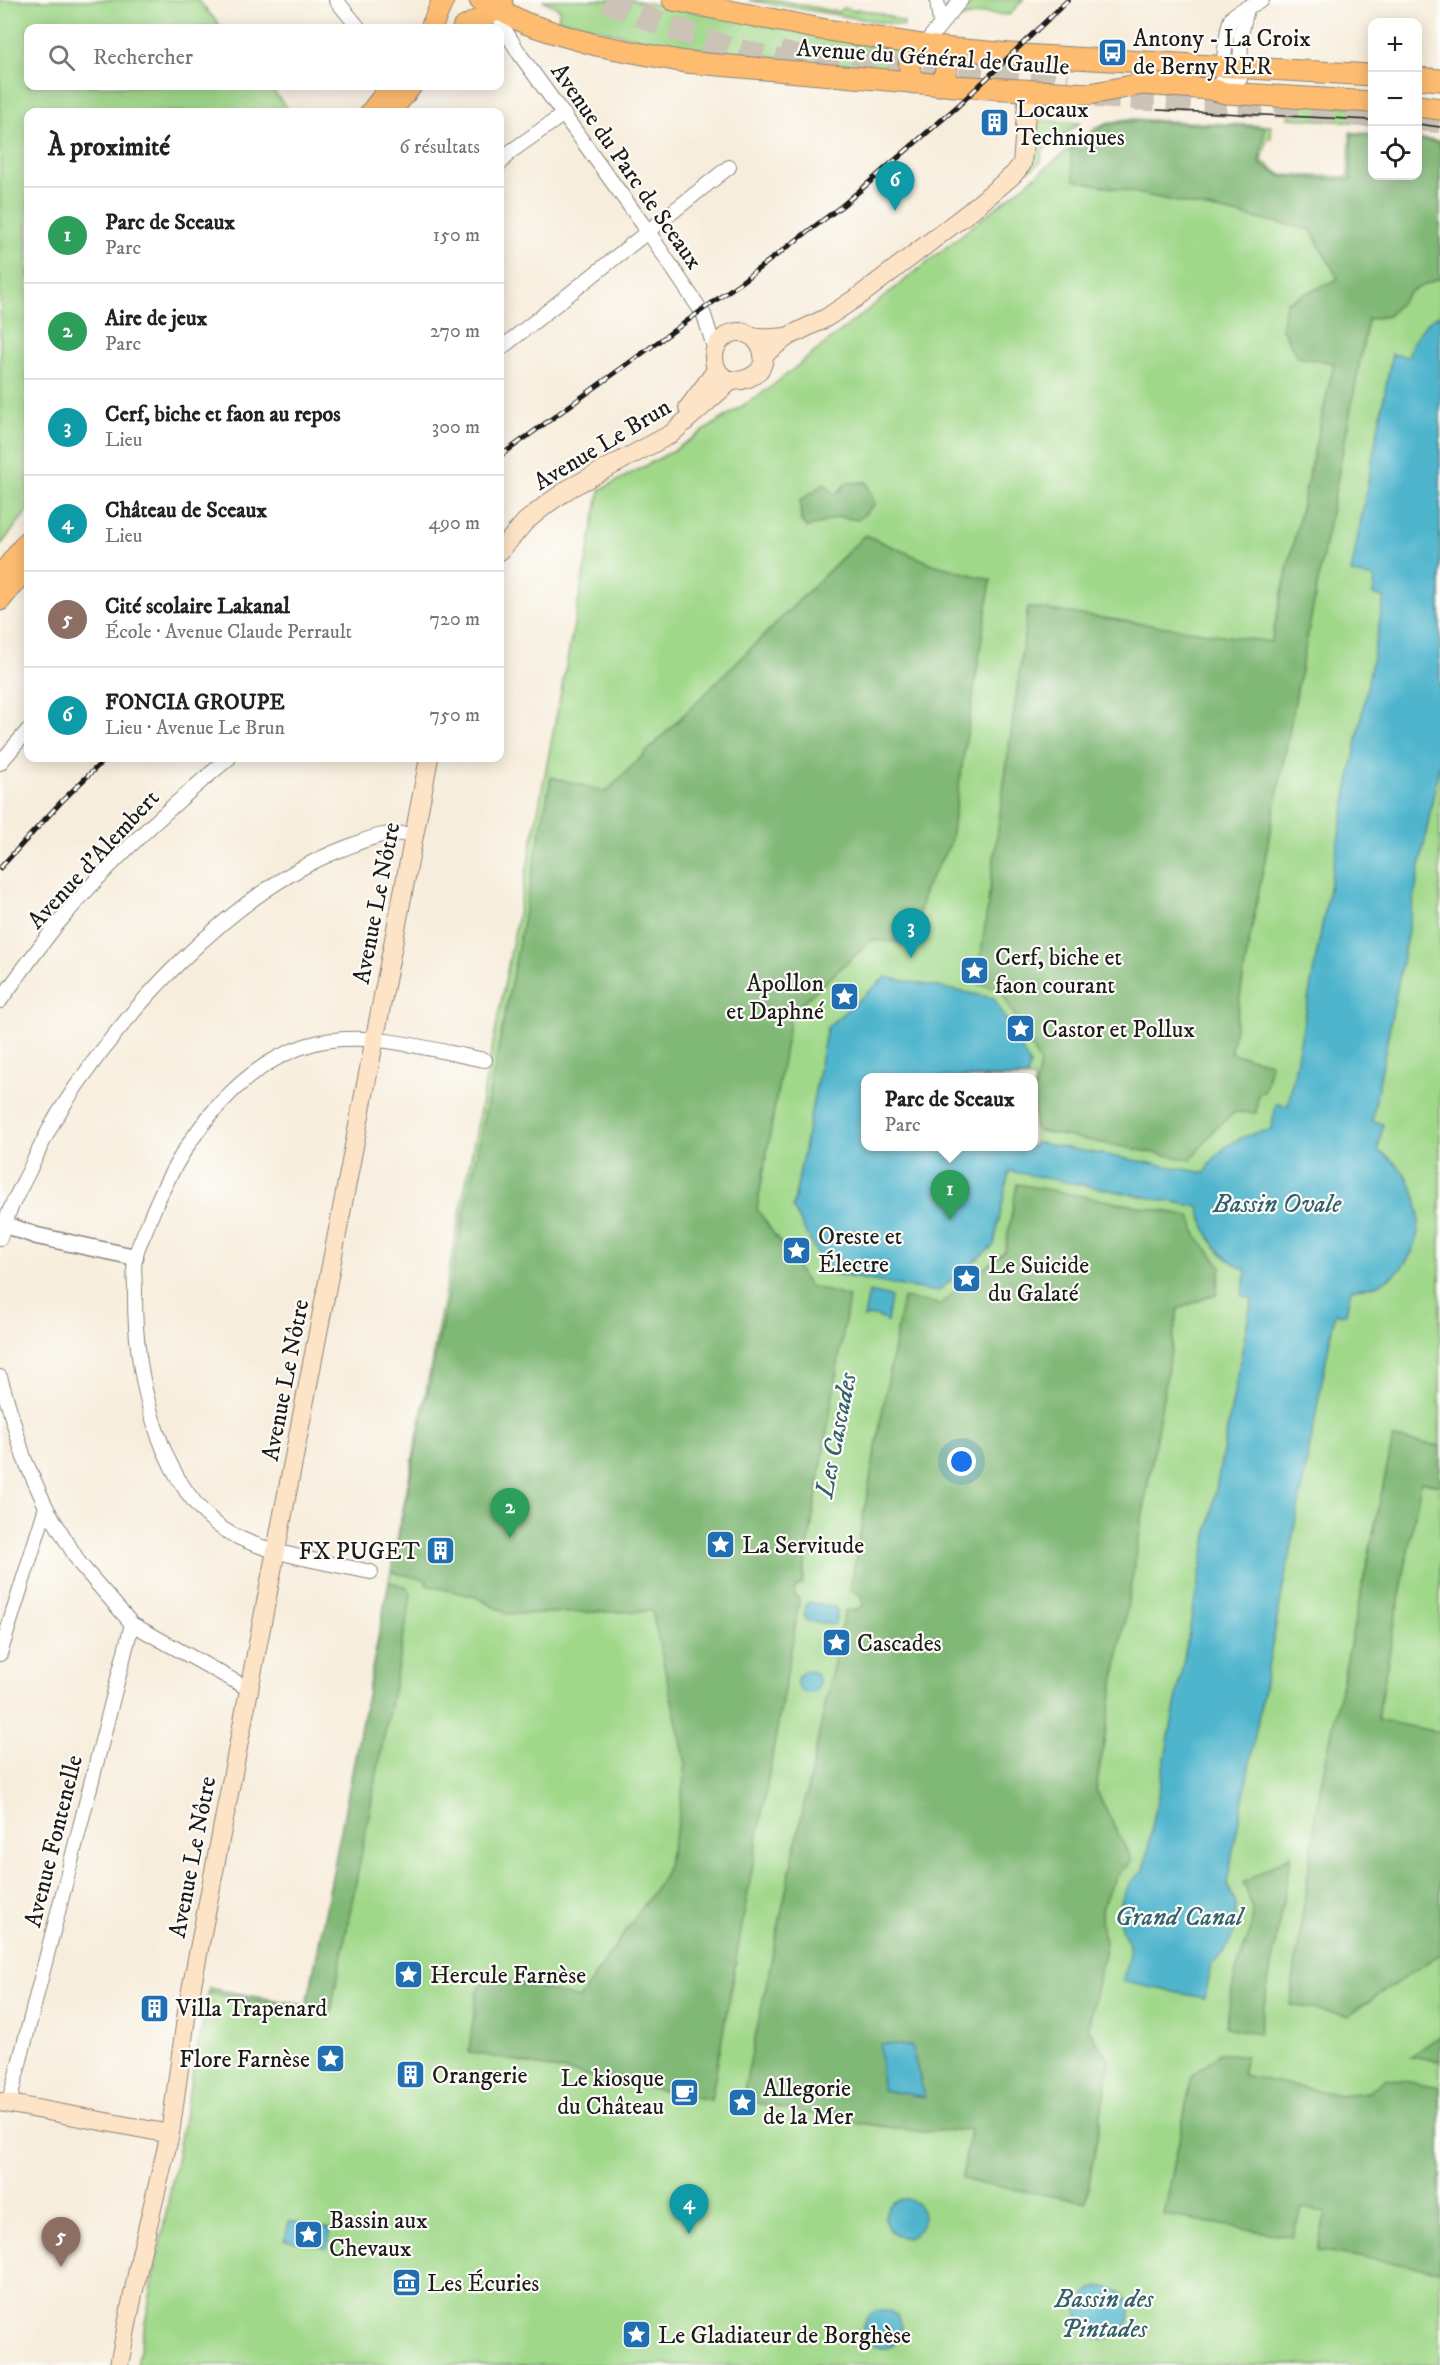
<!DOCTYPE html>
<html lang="fr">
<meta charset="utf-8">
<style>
:root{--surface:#fff;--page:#f2f2f2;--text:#222;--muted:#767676;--line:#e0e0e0;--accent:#7c3aed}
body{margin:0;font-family:"IM FELL DW Pica",serif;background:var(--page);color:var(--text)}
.controls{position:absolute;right:18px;top:18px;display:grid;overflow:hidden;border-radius:12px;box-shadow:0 3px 15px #0003}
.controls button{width:54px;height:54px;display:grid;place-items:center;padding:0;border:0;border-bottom:2px solid var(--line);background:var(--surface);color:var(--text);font:30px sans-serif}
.you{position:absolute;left:962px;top:1462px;width:21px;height:21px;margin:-15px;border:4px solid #fff;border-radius:50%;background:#1a73e8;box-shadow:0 0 0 9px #1a73e833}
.badge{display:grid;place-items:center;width:39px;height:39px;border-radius:50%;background:var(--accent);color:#fff;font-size:20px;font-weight:700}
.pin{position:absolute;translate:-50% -50px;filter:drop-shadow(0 2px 3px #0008)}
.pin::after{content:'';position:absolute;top:32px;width:21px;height:18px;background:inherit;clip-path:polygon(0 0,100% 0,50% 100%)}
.popup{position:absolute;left:861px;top:1073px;width:177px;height:78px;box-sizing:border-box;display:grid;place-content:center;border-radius:12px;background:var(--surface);filter:drop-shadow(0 2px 4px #0005);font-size:20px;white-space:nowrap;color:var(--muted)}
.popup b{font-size:22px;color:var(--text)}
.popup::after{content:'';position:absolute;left:50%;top:100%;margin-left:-12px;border:12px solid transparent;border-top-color:var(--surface)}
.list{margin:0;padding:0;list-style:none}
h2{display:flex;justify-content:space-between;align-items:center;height:78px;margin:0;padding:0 24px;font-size:26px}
h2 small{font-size:20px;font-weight:400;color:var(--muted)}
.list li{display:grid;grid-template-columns:39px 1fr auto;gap:18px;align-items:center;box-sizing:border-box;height:96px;padding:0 24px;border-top:2px solid var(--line)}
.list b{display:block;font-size:22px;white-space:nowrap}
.list p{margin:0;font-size:20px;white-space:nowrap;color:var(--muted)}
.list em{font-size:20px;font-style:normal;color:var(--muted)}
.icon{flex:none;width:33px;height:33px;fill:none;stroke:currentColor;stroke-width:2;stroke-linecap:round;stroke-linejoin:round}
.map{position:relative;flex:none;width:1440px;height:2365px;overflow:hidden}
.search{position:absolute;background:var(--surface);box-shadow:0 3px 15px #0003;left:24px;top:24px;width:480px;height:66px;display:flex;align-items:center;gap:15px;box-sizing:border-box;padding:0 21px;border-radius:12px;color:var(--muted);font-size:22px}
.panel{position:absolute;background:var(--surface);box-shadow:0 3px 15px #0003;left:24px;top:108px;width:480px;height:654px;border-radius:12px}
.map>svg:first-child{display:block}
.green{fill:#a0d88a;stroke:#5e7a53;stroke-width:1.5;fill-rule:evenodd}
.forest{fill:#80b876;stroke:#4e6a49;stroke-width:1.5}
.water{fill:#4fb5cd;stroke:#366874;stroke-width:1.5}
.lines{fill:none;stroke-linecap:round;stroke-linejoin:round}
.motorway-tunnel{stroke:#cbc3b6;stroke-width:24;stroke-dasharray:24 12;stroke-linecap:butt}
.minor-casing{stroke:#8a847c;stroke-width:16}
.tertiary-casing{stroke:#8a847c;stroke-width:19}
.secondary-casing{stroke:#8a847c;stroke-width:20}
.primary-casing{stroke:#8a847c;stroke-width:23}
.minor{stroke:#fff;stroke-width:14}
.tertiary{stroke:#fff;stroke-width:16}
.secondary{stroke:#fee4c6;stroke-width:18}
.primary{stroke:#fdbc70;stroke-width:21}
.tram{stroke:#1c1c1c;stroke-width:1.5}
.rail-casing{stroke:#1c1c1c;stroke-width:5}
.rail{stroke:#fdfcf7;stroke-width:3;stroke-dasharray:9;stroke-linecap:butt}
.labels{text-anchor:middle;stroke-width:4.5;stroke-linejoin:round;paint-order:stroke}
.poi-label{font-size:24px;fill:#1c1c1c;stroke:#fdfcf7;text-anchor:start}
.street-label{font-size:24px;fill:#1c1c1c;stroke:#fdfcf7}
.water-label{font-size:26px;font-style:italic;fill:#33616c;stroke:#fdfcf7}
</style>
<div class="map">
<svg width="1440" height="2365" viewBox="0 0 1440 2365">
<rect width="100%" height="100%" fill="#fdfcf7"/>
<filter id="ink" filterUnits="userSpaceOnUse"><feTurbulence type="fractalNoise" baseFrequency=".0167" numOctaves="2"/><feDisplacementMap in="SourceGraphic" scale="12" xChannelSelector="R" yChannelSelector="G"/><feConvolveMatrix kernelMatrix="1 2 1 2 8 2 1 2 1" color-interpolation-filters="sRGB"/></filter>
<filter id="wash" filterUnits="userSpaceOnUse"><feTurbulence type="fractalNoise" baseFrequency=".008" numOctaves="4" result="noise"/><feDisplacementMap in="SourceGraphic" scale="24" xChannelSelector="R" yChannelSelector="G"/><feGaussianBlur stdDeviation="1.35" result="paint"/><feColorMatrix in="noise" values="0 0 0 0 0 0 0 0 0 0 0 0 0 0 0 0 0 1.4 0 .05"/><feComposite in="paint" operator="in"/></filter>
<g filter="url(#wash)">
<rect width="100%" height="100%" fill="#f7eddc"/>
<g class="green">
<path d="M0 0H198L222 28H28V86H269L290 112H28V510L0 546Z"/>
<path d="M542 0H632L898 50 897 70 658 44 558 19 560 9Z"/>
<path d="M748 0H777L838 12 843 8 856 11 857 9 879 13 904 22V26Z"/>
<path d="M974 0H1023L1009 15 984 13 957 19Z"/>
<path d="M1289 101 1372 108V123L1288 118Z"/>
<path d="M1127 119 1271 126V139H1267L1262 161 1282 175 1348 177 1350 132 1372 134V176H1418V139L1440 141V2365H137L209 1988 307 2006 600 490 673 451 767 390 1096 128 1106 123ZM866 1078H1034V1146H866Z"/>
<path d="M1034 120 1080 123 1042 151 1041 162 1028 171Z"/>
</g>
<g class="forest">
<path d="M1134 121 1265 128 1259 163 1282 177 1351 180 1352 134 1372 136V176H1418V140L1440 143V278L1411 291 1388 316 1368 319 1248 948 1231 1053 1271 1063 1265 1091 1258 1094 1256 1113 1235 1112 1214 1130 1191 1160 1034 1130V1095L1040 1063 1000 989 977 984 1028 607 1271 642 1334 363 1297 357 1281 326 1287 302 1338 279 1311 230 1074 180 1070 150 1105 125Z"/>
<path d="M866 482 875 504 858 520 839 517 807 528 801 521 800 501 825 483 835 495 847 483Z"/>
<path d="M865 535 933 564 991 580 950 844 925 889 912 944 872 940 791 1013 757 1209 809 1286 849 1297 802 1584C796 1586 793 1589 795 1596L799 1599 795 1628 711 2100 469 2052 477 1991 485 1981 529 1985 579 1999 664 1876 677 1827 686 1764 652 1611 507 1614 476 1597 426 1585 427 1580 391 1572 495 1065 551 777 606 792Z"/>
<path d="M1017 1184 1190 1216 1197 1237 1221 1266 1216 1294 1178 1309 1096 1789 1132 1861C1109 1880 1093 1913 1106 1943L1088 2028 1110 2062 1086 2202 977 2183 962 2178 970 2129 923 2132 845 2121 742 2100 845 1610 854 1611 863 1606C863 1594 859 1594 850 1589L903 1298 940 1304 1005 1251Z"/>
<path d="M1393 1438 1440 1446V1485L1421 1482 1377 1720 1440 1732V1954L1347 2016 1290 2005 1320 1789Z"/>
<path d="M389 1582 407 1587 411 1593 410 1603 330 2016 208 1993 209 1988 307 2006Z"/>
<path d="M1291 1855 1259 2034 1226 2027C1229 2010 1231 1993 1235 1976 1244 1937 1264 1927 1243 1883Z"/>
<path d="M1440 2036V2061L1411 2056Z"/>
<path d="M1220 2053 1246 2056 1242 2075 1340 2095 1368 2092 1386 2078 1440 2087V2271L1317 2250 1326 2212 1302 2208 1292 2237 1164 2215 1192 2076Z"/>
</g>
<g class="water">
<path d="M1440 314V760L1372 1121 1383 1124 1378 1151C1440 1183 1432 1287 1351 1289L1346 1314 1335 1313 1227 1883 1236 1904 1235 1931 1223 1954 1212 1963 1205 1998 1123 1982C1124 1972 1131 1954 1129 1945 1127 1939 1123 1934 1121 1928 1115 1905 1126 1883 1144 1870L1252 1298 1242 1296 1246 1270C1218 1257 1205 1236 1199 1207L1009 1171 994 1245 937 1292 827 1273 793 1208 827 1027 886 977 994 998 1030 1065 1027 1077 866 1078V1146H1034V1142L1205 1173C1219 1146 1241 1134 1271 1130L1276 1104 1288 1106 1384 597 1373 595 1375 578 1351 573 1392 354 1408 357C1413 338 1423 324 1440 314Z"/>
<path d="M869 1292 891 1297 887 1322C880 1316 873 1314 864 1318Z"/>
<path d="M809 1602 834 1607 837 1610 835 1623 833 1625 805 1620 804 1617 806 1604Z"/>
<circle cx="808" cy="1682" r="11"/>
<path d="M880 2044 911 2046 925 2097 882 2090Z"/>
<circle cx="904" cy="2218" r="19"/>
<path d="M289 2221 331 2229 327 2248 285 2240Z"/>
<circle cx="1104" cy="2313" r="26"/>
<circle cx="883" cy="2329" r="19"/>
</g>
</g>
<g filter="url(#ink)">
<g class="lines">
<g class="motorway-tunnel">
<path d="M605 0 654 21 728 48 798 66"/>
<path d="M780 53 796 57 1068 82"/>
<path d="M1095 96 1283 106 1372 115"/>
<path d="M1418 119 1440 121"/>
</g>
<defs>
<g id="minor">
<path d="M336 0 359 28"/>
<path d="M937 0 940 23"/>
<path d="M496 10 506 32 521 56 647 230 704 315 715 350"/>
<path d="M923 46 961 0"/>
<path d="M1217 85C1225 82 1235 86 1240 79L1241 34 1247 9"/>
<path d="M1226 93 1222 89C1222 78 1226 24 1232 17 1238 10 1254 5 1262 0"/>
<path d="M500 164 510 152 564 114"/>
<path d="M500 349 729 167"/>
<path d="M0 763 28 730"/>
<path d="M0 1001C18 976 36 951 55 927 106 864 167 809 229 758"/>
<path d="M0 1238C6 1214 18 1193 29 1171 38 1152 47 1132 58 1114 120 1015 230 893 340 850 368 839 384 830 414 835"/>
<path d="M0 1377 24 1458 46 1507 80 1564 132 1624 249 1689"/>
<path d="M371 1572C326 1562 249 1552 215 1523 154 1472 134 1365 135 1290 135 1280 133 1269 135 1258 137 1247 144 1235 148 1224 176 1151 230 1069 308 1045 362 1028 431 1050 485 1060"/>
<path d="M0 1654 46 1507"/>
<path d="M9 2103 132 1624"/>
</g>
<path id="tertiary" d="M0 1223 37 1236 135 1257"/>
<g id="secondary">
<path d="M754 338C790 375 715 402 714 357 714 343 727 331 741 332 747 333 749 336 754 337 763 340 777 337 787 337"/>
<path d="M763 355 787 337 826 318 862 294 968 213 1013 175 1022 164 1028 90"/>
<path d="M688 408 717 369"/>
<path d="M500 551 525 522 547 504 570 488 671 434 732 380"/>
<path d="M0 2102 170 2134"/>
<path d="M119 2365 141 2254 170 2134 187 2011 429 758"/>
</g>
<g id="primary">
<path d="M480 0 525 23 561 35 596 45 685 62 955 86 1090 94 1142 84 1210 89 1226 93 1372 102"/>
<path d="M673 0 821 29 942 48 1022 55 1372 75"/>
<path d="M431 28 443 0"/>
<path d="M463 28 496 10 502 3"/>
<path d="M1418 78 1440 80"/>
<path d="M914 83C908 65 907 61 915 45"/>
<path d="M938 85C949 74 948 61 942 48"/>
<path d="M1418 106 1440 109"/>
<path d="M371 112 392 86"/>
<path d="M390 112 411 86"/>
<path d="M0 577 28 541"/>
<path d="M0 600 28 565"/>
</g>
</defs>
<use href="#minor" class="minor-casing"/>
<use href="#tertiary" class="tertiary-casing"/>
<use href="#secondary" class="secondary-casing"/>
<use href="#primary" class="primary-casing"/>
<use href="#minor" class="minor"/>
<use href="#tertiary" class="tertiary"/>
<use href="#secondary" class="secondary"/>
<use href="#primary" class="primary"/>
<g class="tram">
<path d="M1157 110 1372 120"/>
<path d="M1418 124 1440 127"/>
</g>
<defs>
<g id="rail">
<path d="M500 456 741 282 843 205 959 105 1068 0"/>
<path d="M0 868 62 801 106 758"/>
</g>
</defs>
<use href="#rail" class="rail-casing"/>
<use href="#rail" class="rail"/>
</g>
</g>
<defs>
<symbol id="bus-square" viewBox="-11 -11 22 22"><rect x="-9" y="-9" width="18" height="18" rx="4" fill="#1f6fb2" stroke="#fdfcf7"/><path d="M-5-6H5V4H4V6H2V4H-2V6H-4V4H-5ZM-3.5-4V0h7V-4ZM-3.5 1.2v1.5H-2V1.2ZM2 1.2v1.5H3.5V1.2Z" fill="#fff"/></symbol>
<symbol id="building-square" viewBox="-11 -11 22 22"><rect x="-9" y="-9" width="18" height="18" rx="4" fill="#1f6fb2" stroke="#fdfcf7"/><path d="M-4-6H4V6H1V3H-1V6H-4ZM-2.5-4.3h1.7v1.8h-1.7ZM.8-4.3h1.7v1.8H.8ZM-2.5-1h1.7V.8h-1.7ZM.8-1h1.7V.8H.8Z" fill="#fff"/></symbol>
<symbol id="sight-square" viewBox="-11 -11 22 22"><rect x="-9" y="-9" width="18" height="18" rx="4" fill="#1f6fb2" stroke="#fdfcf7"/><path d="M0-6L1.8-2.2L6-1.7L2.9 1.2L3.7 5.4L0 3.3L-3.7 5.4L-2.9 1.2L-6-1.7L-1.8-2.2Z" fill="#fff"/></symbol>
<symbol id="cafe-square" viewBox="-11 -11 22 22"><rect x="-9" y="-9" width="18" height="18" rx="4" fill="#1f6fb2" stroke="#fdfcf7"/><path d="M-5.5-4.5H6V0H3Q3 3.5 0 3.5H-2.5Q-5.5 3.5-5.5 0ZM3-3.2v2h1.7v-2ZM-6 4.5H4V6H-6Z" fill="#fff"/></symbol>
<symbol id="museum-square" viewBox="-11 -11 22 22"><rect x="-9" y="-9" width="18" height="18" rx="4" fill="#1f6fb2" stroke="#fdfcf7"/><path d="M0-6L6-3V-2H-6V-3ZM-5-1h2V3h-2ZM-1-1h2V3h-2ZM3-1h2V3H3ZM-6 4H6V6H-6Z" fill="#fff"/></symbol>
</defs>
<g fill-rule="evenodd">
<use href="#bus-square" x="1096" y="36" width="33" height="33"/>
<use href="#building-square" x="978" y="106" width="33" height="33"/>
<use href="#sight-square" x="958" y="954" width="33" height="33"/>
<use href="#sight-square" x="828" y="980" width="33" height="33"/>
<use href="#sight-square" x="1004" y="1012" width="33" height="33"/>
<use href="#sight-square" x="780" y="1234" width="33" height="33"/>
<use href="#sight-square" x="950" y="1262" width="33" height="33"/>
<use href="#sight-square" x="704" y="1528" width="33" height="33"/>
<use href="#building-square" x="424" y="1534" width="33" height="33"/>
<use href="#sight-square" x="820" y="1626" width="33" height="33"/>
<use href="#sight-square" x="392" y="1958" width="33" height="33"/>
<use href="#building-square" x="138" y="1992" width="33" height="33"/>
<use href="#sight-square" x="314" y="2042" width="33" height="33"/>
<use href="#building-square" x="394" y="2058" width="33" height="33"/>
<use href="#cafe-square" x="668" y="2076" width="33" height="33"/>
<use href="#sight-square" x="726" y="2086" width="33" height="33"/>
<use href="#sight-square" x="292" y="2218" width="33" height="33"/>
<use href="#museum-square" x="390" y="2266" width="33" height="33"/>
<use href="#sight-square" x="620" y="2318" width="33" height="33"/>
</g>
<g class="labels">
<g class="poi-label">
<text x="1133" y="46">Antony - La Croix<tspan x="1133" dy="28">de Berny RER</tspan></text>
<text x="1016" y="117">Locaux<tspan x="1016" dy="28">Techniques</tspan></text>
<text x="995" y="965">Cerf, biche et<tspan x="995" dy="28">faon courant</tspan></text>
<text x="824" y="991" text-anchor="end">Apollon<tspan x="824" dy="28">et Daphné</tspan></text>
<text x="1042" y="1037">Castor et Pollux</text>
<text x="818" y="1244">Oreste et<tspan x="818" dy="28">Électre</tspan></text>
<text x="988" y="1273">Le Suicide<tspan x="988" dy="28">du Galaté</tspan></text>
<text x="742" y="1553">La Servitude</text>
<text x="420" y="1559" text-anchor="end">FX PUGET</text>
<text x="857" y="1651">Cascades</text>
<text x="430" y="1983">Hercule Farnèse</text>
<text x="176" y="2016">Villa Trapenard</text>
<text x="310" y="2067" text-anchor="end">Flore Farnèse</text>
<text x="432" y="2083">Orangerie</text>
<text x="664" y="2086" text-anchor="end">Le kiosque<tspan x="664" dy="28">du Château</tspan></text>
<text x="763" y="2096">Allegorie<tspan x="763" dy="28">de la Mer</tspan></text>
<text x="329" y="2228">Bassin aux<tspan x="329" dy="28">Chevaux</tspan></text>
<text x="427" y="2291">Les Écuries</text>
<text x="658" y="2343">Le Gladiateur de Borghèse</text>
</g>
<g class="street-label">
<text transform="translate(933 57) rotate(4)" y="8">Avenue du Général de Gaulle</text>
<text transform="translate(627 166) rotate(55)" y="8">Avenue du Parc de Sceaux</text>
<text transform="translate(602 444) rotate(-31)" y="8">Avenue Le Brun</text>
<text transform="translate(93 859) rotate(-47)" y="8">Avenue d'Alembert</text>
<text transform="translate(376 903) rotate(-79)" y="8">Avenue Le Nôtre</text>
<text transform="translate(285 1380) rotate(-79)" y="8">Avenue Le Nôtre</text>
<text transform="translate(53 1841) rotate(-76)" y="8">Avenue Fontenelle</text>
<text transform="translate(192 1857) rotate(-79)" y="8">Avenue Le Nôtre</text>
</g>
<g class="water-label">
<text x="1277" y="1212">Bassin Ovale</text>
<text transform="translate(835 1435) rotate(-79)" y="9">Les Cascades</text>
<text x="1179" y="1925">Grand Canal</text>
<text x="1104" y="2307">Bassin des<tspan x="1104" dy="30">Pintades</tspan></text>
</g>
</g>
</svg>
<div class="controls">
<button>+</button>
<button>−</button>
<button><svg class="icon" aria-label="locate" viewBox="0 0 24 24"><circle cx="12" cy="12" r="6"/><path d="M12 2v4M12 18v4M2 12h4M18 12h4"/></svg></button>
</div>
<div class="you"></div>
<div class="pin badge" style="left:950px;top:1220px;background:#2e9e5b">1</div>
<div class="popup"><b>Parc de Sceaux</b>Parc</div>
<div class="pin badge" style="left:510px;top:1538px;background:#2e9e5b">2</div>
<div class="pin badge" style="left:911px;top:958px;background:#0f9aa8">3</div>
<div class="pin badge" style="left:689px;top:2234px;background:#0f9aa8">4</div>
<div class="pin badge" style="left:61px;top:2267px;background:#8d6e63">5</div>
<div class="pin badge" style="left:895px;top:211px;background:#0f9aa8">6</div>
<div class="search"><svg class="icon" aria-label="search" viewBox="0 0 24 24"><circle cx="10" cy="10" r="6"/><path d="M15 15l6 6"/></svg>Rechercher</div>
<section class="panel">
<h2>À proximité<small>6 résultats</small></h2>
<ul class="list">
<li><span class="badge" style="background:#2e9e5b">1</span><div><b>Parc de Sceaux</b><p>Parc</p></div><em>150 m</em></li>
<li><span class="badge" style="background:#2e9e5b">2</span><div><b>Aire de jeux</b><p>Parc</p></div><em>270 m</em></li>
<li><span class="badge" style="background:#0f9aa8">3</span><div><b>Cerf, biche et faon au repos</b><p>Lieu</p></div><em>300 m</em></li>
<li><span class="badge" style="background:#0f9aa8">4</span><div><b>Château de Sceaux</b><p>Lieu</p></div><em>490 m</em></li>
<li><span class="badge" style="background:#8d6e63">5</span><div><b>Cité scolaire Lakanal</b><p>École · Avenue Claude Perrault</p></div><em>720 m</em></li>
<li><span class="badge" style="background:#0f9aa8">6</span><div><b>FONCIA GROUPE</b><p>Lieu · Avenue Le Brun</p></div><em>750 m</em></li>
</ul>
</section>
</div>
